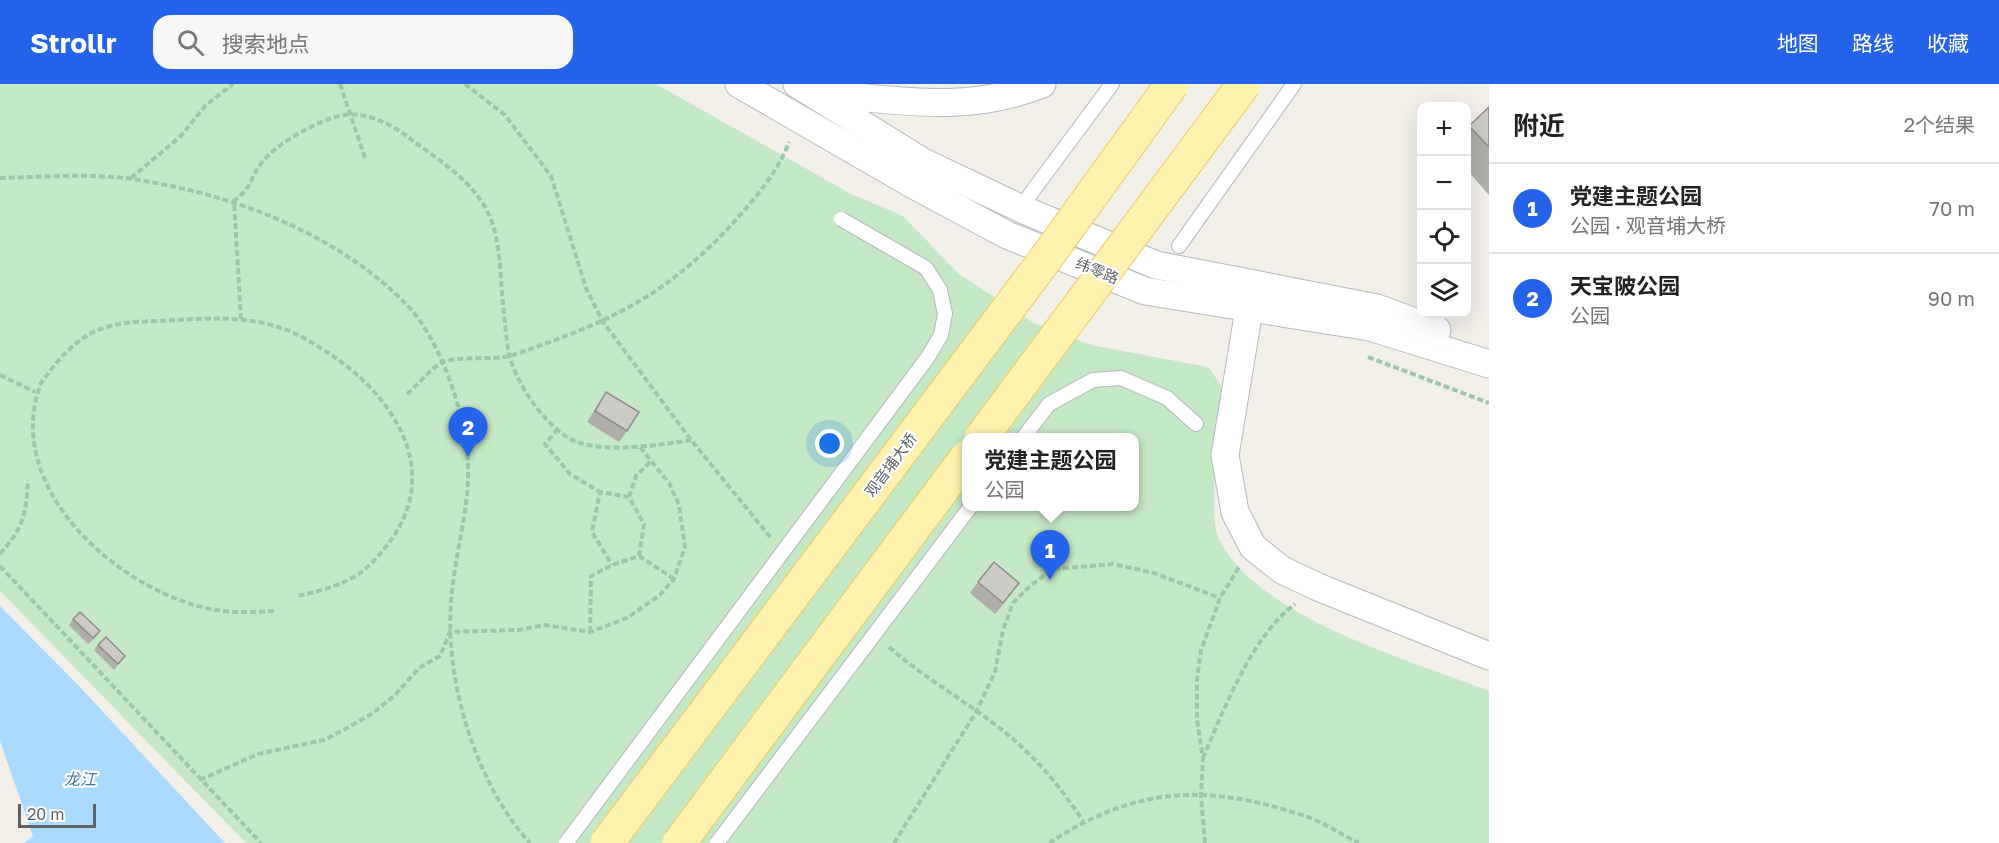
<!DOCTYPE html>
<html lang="zh">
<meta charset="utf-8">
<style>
:root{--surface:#fff;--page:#f6f6f6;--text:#222;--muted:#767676;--line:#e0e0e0;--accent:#2563eb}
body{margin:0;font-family:"Golos Text","Noto Sans SC",sans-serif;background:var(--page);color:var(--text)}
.controls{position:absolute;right:18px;top:18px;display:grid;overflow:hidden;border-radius:12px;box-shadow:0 6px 24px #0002}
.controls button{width:54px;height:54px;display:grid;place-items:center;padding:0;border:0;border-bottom:2px solid var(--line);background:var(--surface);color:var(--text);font:30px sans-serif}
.scale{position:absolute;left:18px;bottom:15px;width:78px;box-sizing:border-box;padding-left:6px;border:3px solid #5f6368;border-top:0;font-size:16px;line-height:21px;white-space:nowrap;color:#5f6368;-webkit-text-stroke:4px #fff;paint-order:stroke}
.you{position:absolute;left:830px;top:360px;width:21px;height:21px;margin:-15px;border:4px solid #fff;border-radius:50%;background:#1a73e8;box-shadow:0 0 0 9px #1a73e833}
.badge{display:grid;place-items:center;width:39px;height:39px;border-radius:50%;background:var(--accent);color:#fff;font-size:20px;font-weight:700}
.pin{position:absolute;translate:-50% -50px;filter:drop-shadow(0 2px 3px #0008)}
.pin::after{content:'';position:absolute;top:32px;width:21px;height:18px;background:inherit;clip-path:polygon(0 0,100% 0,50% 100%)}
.popup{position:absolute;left:962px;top:349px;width:177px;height:78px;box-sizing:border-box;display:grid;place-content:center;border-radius:12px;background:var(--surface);filter:drop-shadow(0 2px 4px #0005);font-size:20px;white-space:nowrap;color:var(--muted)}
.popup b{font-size:22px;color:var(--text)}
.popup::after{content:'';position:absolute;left:50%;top:100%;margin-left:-12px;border:12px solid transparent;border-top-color:var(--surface)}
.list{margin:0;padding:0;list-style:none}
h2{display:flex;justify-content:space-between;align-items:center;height:78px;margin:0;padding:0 24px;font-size:26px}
h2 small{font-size:20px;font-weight:400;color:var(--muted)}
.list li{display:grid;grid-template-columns:39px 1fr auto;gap:18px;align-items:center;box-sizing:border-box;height:90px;padding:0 24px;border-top:2px solid var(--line)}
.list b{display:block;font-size:22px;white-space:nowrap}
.list p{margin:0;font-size:20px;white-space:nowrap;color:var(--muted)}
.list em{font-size:20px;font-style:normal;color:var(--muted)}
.icon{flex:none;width:33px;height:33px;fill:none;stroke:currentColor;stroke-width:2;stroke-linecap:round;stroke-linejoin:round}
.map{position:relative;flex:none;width:1489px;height:759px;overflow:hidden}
header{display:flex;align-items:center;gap:36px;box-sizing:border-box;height:84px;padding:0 30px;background:var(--accent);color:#fff}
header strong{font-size:28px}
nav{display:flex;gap:33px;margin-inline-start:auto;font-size:21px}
.search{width:420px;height:54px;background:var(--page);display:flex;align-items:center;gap:15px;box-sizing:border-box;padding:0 21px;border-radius:18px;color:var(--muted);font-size:22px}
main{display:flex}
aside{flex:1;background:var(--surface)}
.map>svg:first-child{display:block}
.green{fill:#c5e8c5;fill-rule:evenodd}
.water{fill:#aadaff}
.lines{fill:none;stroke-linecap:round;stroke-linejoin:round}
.lane-casing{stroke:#b5b8bc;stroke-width:16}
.street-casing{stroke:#b5b8bc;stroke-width:29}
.path{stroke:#9cc7a9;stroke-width:4;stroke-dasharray:6 3;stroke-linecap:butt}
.lane{stroke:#fff;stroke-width:14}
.street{stroke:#fff;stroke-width:27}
.lane-bridge-casing{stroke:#b5b8bc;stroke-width:16;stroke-linecap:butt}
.primary-bridge-casing{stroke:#f2c960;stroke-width:35;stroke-linecap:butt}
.lane-bridge{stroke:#fff;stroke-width:14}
.primary-bridge{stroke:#fff2af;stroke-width:33}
.wall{fill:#afaea9}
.shaded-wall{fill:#8f8d8a}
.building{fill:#cccac5;stroke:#8f8d8a;stroke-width:1.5}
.labels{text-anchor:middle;stroke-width:4.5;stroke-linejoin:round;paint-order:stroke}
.street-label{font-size:15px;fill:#5f6368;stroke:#fff}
.water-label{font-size:16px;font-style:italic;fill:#4174aa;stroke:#fff}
</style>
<header>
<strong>Strollr</strong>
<div class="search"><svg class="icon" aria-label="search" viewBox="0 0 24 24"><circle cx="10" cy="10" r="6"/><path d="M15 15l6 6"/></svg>搜索地点</div>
<nav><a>地图</a><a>路线</a><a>收藏</a></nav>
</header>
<main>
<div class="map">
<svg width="1489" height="759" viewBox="0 0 1489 759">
<rect width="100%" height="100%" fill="#f1efe8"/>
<path class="green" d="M0 0H656L851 110 903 132 959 190 1034 239 1091 261 1208 283C1213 290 1222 301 1224 310 1230 338 1214 377 1214 405 1214 419 1213 443 1219 455 1257 534 1411 576 1489 607V759H246L0 507ZM966 354H1134V422H966Z"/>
<path class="water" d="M0 522 77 600 225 759H24L33 752 0 657Z"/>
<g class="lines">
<defs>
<g id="lane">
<path d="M1029 112 1112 0"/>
<path d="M1179 162 1294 0"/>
<path d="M1023 354 1049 320 1093 296 1121 294 1167 314 1196 340"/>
</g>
<g id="street">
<path d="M739 0 912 100 1007 151 1145 207 1370 243 1489 280"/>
<path d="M797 0 923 78 1024 126 1156 181 1377 224 1437 246"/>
<path d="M818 10C898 15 964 31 1042 0"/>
<path d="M1247 238 1225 371 1235 428 1253 463 1282 486 1318 503 1489 572"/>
</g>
</defs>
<use href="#lane" class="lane-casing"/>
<use href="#street" class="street-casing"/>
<g class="path">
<path d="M340 0 365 74"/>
<path d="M465 0 505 31 551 92 586 204 603 238 691 356 771 454"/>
<path d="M0 94C43 93 89 89 132 95 229 109 335 148 405 219 439 253 462 321 467 367 473 418 454 468 451 519 445 598 476 700 530 759"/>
<path d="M131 94 181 52 205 22 233 0"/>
<path d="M241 235 234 117C254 101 248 98 260 81 274 61 309 42 332 34 358 24 387 37 408 53 436 74 475 98 489 131 501 157 500 192 503 221 505 237 506 254 509 270 516 300 548 347 577 358 607 369 660 361 691 356"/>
<path d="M1368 273 1489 319"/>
<path d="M0 291 35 308"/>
<path d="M407 310C418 301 429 286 441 279 455 271 495 277 513 271 613 237 671 210 742 129 761 107 779 85 789 58"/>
<path d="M558 345 545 360 570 390 600 408"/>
<path d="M629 413 636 392 651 377"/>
<path d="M0 470C23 444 26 432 28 396"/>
<path d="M639 472 674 495"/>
<path d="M0 482 261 759"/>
<path d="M274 527C255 528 235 529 216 526 124 511 0 406 41 299 56 278 74 256 98 246 123 236 150 238 176 236 212 234 246 232 281 244 297 249 313 259 327 268 389 308 442 381 393 453 382 469 366 488 348 496 333 504 314 508 298 512"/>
<path d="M590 548 591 492 612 481 639 472 644 440 629 413 600 408 592 448 612 481"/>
<path d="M889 563C932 601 987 628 1028 669 1049 689 1067 713 1083 737"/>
<path d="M1203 674C1224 625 1252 552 1295 520"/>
<path d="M200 696 258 670 324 656 349 643 373 629 395 611 419 584 440 572 450 548 518 546 545 541 590 548 627 534 660 511 674 495 685 463 679 421 669 399 639 362"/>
<path d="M894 759 976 628 995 588 1003 546 1013 519 1030 502 1053 485 1113 480 1154 489 1220 514"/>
<path d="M1049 759C1135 703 1204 699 1302 731 1322 737 1340 750 1359 759"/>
<path d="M1205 759 1201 711 1203 675 1197 636V595L1201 566 1220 514 1239 483"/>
</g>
<use href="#lane" class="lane"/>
<use href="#street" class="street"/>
<defs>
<g id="lane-bridge">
<path d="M566 759 928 273 941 251 945 230 940 206 926 184 841 135"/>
<path d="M717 759 971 422"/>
</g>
<g id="primary-bridge">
<path d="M981 354 1244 0"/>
<path d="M607 759 1041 181 1172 0"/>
<path d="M679 759 966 374"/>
</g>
</defs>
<use href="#lane-bridge" class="lane-bridge-casing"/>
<use href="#primary-bridge" class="primary-bridge-casing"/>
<use href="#lane-bridge" class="lane-bridge"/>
<use href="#primary-bridge" class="primary-bridge"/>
</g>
<g class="wall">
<path d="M1489 23V111L1467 86V46L1469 42Z"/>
<path d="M606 308 627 347 619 358 587 338Z"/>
<path d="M978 498 1019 499 995 530 970 509Z"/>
<path d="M73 535 100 547 96 553 88 560 69 541Z"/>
<path d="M98 561 125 572 114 586 94 566Z"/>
</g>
<path class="shaded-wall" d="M1019 499 1011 510 995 530 1003 519Z"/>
<g class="building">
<path d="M1489 23V63L1469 42Z"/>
<path d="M606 308 639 328 627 347 595 327Z"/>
<path d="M994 478 1019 499 1003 519 978 498Z"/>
<path d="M80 528 100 547 93 554 73 535Z"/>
<path d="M106 553 125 572 118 580 98 561Z"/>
</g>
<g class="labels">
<g class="street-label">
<text transform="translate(1097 187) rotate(22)" y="5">纬零路</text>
<text transform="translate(891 381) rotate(-53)" y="5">观音埔大桥</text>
</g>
<g class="water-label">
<text x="80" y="701">龙江</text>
</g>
</g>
</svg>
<div class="controls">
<button>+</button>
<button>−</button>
<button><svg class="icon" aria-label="locate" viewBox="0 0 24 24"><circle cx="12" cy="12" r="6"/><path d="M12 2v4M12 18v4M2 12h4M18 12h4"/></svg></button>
<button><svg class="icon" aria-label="layers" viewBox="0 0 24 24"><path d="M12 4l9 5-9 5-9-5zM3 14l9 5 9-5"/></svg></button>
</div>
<div class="scale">20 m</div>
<div class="you"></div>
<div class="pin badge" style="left:1050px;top:496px">1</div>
<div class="popup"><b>党建主题公园</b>公园</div>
<div class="pin badge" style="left:468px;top:373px">2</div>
</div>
<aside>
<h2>附近<small>2个结果</small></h2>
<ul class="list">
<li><span class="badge">1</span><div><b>党建主题公园</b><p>公园 · 观音埔大桥</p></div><em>70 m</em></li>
<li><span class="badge">2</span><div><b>天宝陂公园</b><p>公园</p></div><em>90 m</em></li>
</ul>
</aside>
</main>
